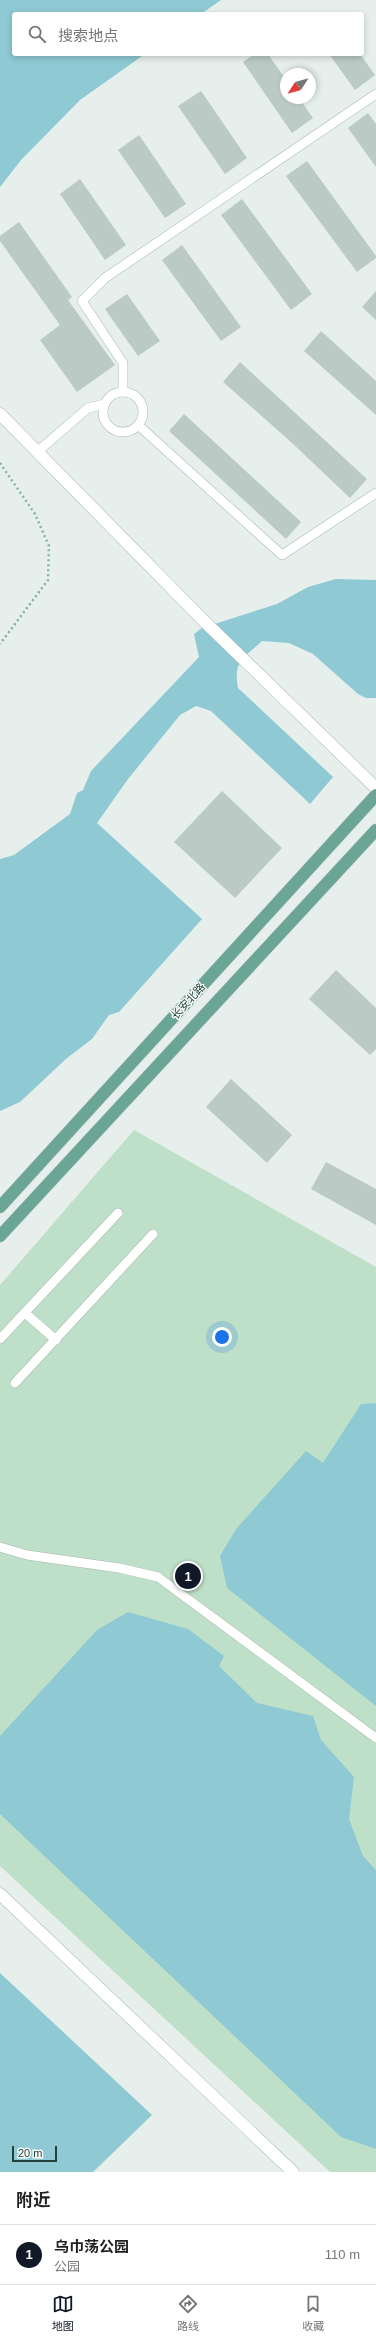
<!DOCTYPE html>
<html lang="zh">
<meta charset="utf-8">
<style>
:root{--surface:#fff;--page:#f2f2f2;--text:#222;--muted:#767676;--line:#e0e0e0;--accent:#111827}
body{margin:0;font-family:Arial,"Noto Sans SC",sans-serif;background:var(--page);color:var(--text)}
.compass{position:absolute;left:280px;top:68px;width:36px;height:36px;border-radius:50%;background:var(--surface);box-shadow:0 2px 6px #0003;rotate:234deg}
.scale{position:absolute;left:12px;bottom:10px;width:45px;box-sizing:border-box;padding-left:4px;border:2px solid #24423a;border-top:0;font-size:11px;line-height:14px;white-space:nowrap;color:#24423a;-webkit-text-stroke:3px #f7fbf9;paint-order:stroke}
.you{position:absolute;left:222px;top:1337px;width:14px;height:14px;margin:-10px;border:3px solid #fff;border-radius:50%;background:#1a73e8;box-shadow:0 0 0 6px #1a73e833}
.badge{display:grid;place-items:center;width:26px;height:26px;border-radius:50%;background:var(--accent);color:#fff;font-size:13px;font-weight:700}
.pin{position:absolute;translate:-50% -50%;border:2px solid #fff;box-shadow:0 1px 4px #0006}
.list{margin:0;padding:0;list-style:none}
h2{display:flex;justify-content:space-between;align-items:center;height:52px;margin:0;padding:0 16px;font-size:17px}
h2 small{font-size:13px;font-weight:400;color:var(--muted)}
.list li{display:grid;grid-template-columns:26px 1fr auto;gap:12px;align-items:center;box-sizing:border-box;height:60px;padding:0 16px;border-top:1px solid var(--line)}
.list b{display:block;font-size:15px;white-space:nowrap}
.list p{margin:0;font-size:13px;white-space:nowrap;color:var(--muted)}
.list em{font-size:13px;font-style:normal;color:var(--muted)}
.icon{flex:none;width:22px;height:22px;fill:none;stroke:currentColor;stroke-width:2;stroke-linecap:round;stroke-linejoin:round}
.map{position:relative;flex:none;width:376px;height:2172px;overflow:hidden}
.search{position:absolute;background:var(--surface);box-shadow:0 2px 6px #0003;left:12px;right:12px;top:12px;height:44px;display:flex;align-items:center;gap:10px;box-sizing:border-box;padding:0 14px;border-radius:4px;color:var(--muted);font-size:15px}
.sheet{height:112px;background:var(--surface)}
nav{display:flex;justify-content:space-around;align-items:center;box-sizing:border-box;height:56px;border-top:1px solid var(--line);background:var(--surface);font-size:11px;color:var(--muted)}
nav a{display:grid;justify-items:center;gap:2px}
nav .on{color:var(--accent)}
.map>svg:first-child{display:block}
.green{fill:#bfe0c8}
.water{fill:#8ec9d4}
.building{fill:#bbcac4}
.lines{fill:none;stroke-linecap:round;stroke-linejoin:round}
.lane-casing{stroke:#a8b8b2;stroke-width:10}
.street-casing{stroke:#a8b8b2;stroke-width:13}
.secondary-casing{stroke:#a4bbb3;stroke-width:13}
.primary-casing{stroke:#c2cac8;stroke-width:13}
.path{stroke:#86b3a5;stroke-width:2.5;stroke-dasharray:2 3;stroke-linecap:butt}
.lane{stroke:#fff;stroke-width:9}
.street{stroke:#fff;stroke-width:12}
.secondary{stroke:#fff;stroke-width:12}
.primary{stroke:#6aa596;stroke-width:12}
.labels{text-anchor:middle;stroke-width:3;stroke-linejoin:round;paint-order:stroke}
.street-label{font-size:11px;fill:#24423a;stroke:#f7fbf9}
</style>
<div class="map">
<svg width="376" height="2172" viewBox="0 0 376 2172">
<rect width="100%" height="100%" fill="#e6efeb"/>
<path class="green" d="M134 1130 376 1267V2172H330L0 1866V1285Z"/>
<g class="water">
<path d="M0 0H221L201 14H14V54H145L80 100 21 160 0 187Z"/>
<path d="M336 579 376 580V698H366L358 694 313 654 289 643 262 641C244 658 233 660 238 688L333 777 310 804 211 711 196 706 180 715 128 779 97 823 202 919 119 1012 109 1015 92 1039 67 1058 20 1102 0 1111V859L14 855 70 814 77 793 83 790 91 771 199 657 194 634 202 628 277 604 308 587Z"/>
<path d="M376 1403V1706L227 1588 220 1556 236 1529 306 1451 323 1463 361 1404Z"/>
<path d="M128 1612 188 1629 224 1656 219 1666 257 1703 313 1716 321 1740 354 1777 349 1819 363 1856 376 1870V2149L341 2137 0 1814V1736L97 1630Z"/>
<path d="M0 1973 152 2115 93 2172H0Z"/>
</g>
<g class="building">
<path d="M254 54H268L286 80V98H299L313 118 292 133 243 62Z"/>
<path d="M329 54H360L375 75 355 90Z"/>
<path d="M201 91 247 158 225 174 178 106Z"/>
<path d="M368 113 376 124V167L348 128Z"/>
<path d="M139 135 186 204 165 218 118 150Z"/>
<path d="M307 161 376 256V258L357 272 286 176Z"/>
<path d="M80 179 126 245 105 260 60 194Z"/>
<path d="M242 199 312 294 291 310 221 215Z"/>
<path d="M19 222 72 297 68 300 115 365 77 392 40 340 60 325 0 241V236Z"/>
<path d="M182 245 241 327 221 341 162 260Z"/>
<path d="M376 291V320L362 307Z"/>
<path d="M127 294 160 341 138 356 105 309Z"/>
<path d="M321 331 376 381V415L304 351Z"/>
<path d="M240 362 367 479 350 498 291 442 223 382Z"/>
<path d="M184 414 301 522 286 539 169 431Z"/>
<path d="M222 791 282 848 235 898 174 842Z"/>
<path d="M336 970 376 1008V1049L370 1055 309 999Z"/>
<path d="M231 1079 292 1135 267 1163 206 1107Z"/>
<path d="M326 1162 376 1189V1225L311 1189Z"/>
</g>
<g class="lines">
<defs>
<g id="lane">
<path d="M123 392V363L82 301 105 278 376 94"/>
<circle cx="123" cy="412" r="20"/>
<path d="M138 425 282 555 376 493"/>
<path d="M37 452 88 408 105 404"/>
<path d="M25 1313 56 1340"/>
<path d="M0 1339 118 1213"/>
<path d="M15 1383 153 1234"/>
<path d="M0 1547 27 1555 119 1568 158 1577 376 1738"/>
</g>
<path id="street" d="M0 414 205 622 376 788"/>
<path id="secondary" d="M0 1894 293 2172"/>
<g id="primary">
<path d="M0 1207 376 795"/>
<path d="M0 1236 376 830"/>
</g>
</defs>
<use href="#lane" class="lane-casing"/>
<use href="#street" class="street-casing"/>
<use href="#secondary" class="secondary-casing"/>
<use href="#primary" class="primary-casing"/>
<path class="path" d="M0 463 35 514 49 546 48 580 0 644"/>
<use href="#lane" class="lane"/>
<use href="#street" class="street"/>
<use href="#secondary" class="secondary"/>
<use href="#primary" class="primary"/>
</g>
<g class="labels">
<g class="street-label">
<text transform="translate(188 1001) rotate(-48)" y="4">长安北路</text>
</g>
</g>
</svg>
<svg class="compass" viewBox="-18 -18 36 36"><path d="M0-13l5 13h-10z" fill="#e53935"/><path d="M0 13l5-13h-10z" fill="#767676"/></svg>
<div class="scale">20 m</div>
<div class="you"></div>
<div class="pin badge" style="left:188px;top:1576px">1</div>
<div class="search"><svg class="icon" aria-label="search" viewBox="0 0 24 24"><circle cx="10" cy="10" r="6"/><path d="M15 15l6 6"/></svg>搜索地点</div>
</div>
<section class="sheet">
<h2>附近<small></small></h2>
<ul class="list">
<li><span class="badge">1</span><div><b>乌巾荡公园</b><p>公园</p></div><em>110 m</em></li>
</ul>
</section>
<nav>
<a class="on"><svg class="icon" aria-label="map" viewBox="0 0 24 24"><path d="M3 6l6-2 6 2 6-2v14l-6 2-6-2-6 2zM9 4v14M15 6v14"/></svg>地图</a>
<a><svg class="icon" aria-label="directions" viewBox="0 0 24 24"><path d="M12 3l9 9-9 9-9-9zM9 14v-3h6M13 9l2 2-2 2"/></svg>路线</a>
<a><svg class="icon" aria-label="saved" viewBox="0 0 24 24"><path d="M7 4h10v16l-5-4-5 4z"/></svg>收藏</a>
</nav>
